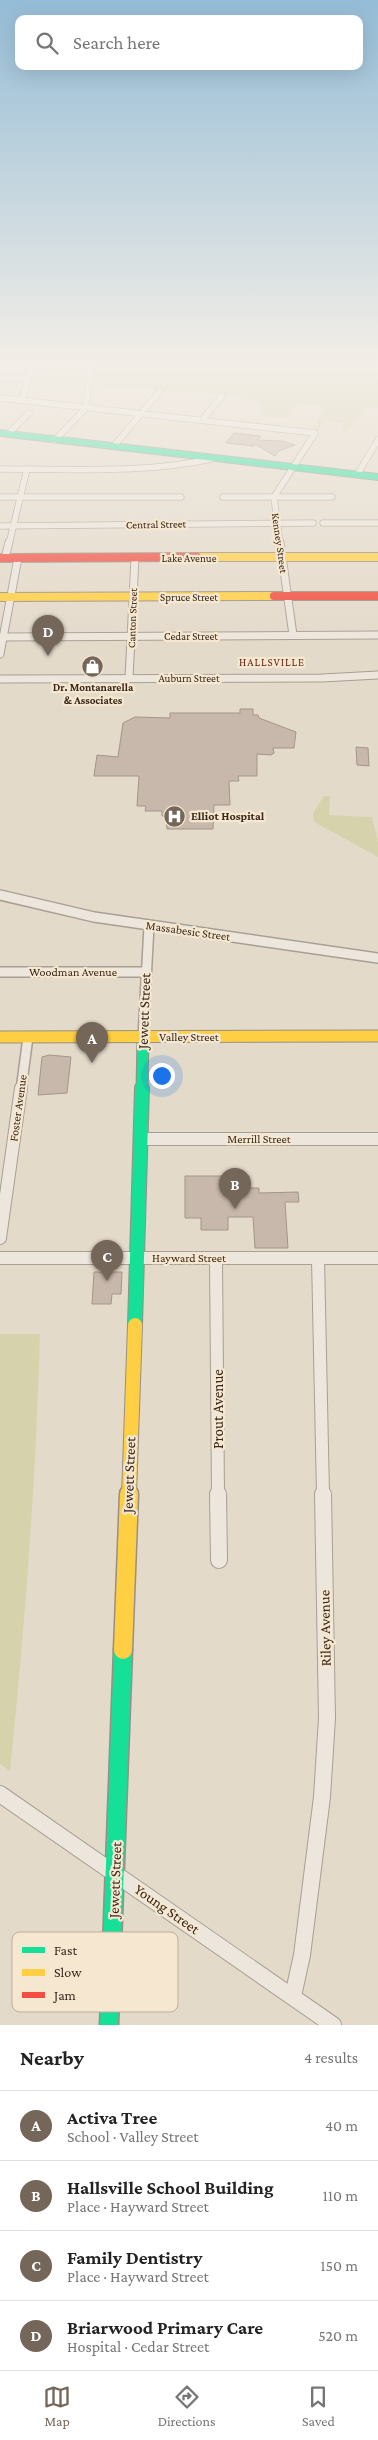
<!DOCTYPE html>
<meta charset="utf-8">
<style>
:root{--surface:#fff;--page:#f2f2f2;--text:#222;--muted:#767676;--line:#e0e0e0;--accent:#746659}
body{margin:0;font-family:"Crimson Pro",serif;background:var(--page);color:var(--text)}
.you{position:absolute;left:161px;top:1075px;width:18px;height:18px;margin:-12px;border:4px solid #fff;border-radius:50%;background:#1a73e8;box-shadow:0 0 0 8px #1a73e833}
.badge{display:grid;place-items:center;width:32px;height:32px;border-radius:50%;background:var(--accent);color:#fff;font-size:16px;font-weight:700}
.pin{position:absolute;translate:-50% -41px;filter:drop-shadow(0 1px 2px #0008)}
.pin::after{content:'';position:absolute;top:26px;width:18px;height:15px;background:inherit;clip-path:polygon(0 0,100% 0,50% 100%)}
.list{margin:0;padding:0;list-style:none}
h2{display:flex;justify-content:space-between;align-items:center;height:65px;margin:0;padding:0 20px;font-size:21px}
h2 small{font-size:16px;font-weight:400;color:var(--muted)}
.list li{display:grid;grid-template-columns:32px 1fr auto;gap:15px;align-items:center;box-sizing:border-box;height:70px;padding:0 20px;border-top:1px solid var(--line)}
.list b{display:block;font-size:19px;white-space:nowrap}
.list p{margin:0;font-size:16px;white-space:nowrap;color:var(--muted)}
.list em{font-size:16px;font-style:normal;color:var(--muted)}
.icon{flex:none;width:28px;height:28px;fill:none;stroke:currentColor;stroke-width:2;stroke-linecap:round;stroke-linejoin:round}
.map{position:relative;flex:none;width:378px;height:2025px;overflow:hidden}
.search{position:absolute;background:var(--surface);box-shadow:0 5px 20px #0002;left:15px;right:15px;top:15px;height:55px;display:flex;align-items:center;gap:12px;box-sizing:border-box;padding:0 18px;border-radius:10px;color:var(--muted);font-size:19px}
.sheet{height:345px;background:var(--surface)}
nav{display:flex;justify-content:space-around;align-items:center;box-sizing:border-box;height:70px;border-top:1px solid var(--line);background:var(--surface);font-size:14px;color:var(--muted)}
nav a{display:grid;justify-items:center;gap:2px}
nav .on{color:var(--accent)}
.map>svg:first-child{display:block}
.green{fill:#d6d3ac}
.building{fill:#c8b8ab;stroke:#a4958a}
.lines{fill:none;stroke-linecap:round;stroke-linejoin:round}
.street-far4-casing{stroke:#a99f94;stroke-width:7}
.street-far3-casing{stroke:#a99f94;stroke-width:9}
.street-far2-casing{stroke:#a99f94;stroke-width:12}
.street-far1-casing{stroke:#a99f94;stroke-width:14}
.street-casing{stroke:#a99f94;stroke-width:18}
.fast-far3-casing{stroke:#998f84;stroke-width:8}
.fast-far2-casing{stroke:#998f84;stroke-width:13}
.fast-far1-casing{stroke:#998f84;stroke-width:16}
.fast-casing{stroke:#998f84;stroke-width:21}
.slow-far3-casing{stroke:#998f84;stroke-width:10}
.slow-far2-casing{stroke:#998f84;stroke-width:13}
.slow-far1-casing{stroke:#998f84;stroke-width:16}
.slow-casing{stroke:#998f84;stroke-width:21}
.jam-casing{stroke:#998f84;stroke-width:10}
.street-far4{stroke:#ece6dd;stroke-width:5.5}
.street-far3{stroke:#ece6dd;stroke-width:7}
.street-far2{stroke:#ece6dd;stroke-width:9}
.street-far1{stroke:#ece6dd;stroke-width:12}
.street{stroke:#ece6dd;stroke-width:16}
.fast-far3{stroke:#16e098;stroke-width:6}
.fast-far2{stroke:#16e098;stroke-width:11}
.fast-far1{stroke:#16e098;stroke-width:14}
.fast{stroke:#16e098;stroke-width:18}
.slow-far3{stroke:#ffcf43;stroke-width:8}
.slow-far2{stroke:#ffcf43;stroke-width:11}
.slow-far1{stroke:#ffcf43;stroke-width:14}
.slow{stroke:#ffcf43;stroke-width:18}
.jam{stroke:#f24e42;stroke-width:8}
.labels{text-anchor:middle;stroke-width:4.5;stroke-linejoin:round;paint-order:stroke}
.far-street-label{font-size:11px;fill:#38271c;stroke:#f6e8d0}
.far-neighbourhood-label{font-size:11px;letter-spacing:1px;fill:#66241a;stroke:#f6e8d0}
.far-poi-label{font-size:11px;font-weight:bold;fill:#38271c;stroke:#f6e8d0}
.poi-label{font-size:12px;font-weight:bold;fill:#38271c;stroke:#f6e8d0;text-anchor:start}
.street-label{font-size:12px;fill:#38271c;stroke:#f6e8d0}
.near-street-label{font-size:15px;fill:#38271c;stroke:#f6e8d0}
.key{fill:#f6e8d0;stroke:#bdae9a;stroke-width:1}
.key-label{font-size:14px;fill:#38271c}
</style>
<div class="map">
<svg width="378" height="2025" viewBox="0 0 378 2025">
<rect width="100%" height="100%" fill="#e4daca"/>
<g class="green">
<path d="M95 362H378V408H367L346 432 343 431V423L326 421 317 431 313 429 325 407 296 404 285 418 266 417 259 413 263 405 237 395 149 390 148 387 138 386 136 389 93 385Z"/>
<path d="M324 796H330L329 815 372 817 378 842V857L314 822 313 813Z"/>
<path d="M0 1334H40C36 1480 25 1625 10 1771L0 1764Z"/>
</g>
<g class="building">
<path d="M234 433 261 436 257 440 282 441 295 445 278 451 275 456 255 444 254 446 226 443Z"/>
<path d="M240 709H253V715H258L259 718 296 732 294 748H273L274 753 271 755 257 754V776H238L239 781H229L230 805H214L213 829H167L166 816H162V811H145L146 806H137L139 776H94L97 755 118 757 123 723 135 717 170 718V713H240Z"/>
<path d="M356 747 368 748 369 766 357 765Z"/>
<path d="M49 1055 71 1057 67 1093 38 1095 42 1057Z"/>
<path d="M185 1176H249V1188H259V1193L298 1192 299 1202H285L288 1248H255L253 1217H228V1230H201V1218H185Z"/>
<path d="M94 1272H122L121 1294H112L111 1304H92Z"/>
</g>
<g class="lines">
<defs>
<g id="street-far4">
<path d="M0 378H28"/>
<path d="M0 398 315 433 274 497 280 544"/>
<path d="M22 400 33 362"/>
<path d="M202 420 222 396"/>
<path d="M8 434 29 413"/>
<path d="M55 440 85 409 92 362"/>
<path d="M114 446 160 391"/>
<path d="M0 469C72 469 146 474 216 458"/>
<path d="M357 475 378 440"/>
<path d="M0 497H181"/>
<path d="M223 497H332"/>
<path d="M323 523H378"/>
<path d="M0 526 313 523"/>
<path d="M9 544 27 469"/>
</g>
<g id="street-far3">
<path d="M280 542 293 635"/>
<path d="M5 558 9 542"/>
<path d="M3 637 378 635"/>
<path d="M0 654 18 558"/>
<path d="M129 678 135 558"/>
<path d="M0 679 322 678 378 675"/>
</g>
<g id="street-far2">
<path d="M0 895 94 917 378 958"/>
<path d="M0 972H146"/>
<path d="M143 1037 149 926"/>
<path d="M21 1090 28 1037"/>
</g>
<g id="street-far1">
<path d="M140 1139H378"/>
<path d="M0 1238 21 1088"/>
<path d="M0 1258H378"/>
<path d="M216 1258 218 1495"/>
<path d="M318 1258 323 1495"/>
</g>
<g id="street">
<path d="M218 1494 219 1560"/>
<path d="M0 1794 333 2025"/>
<path d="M293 1996 302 1955 322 1797 327 1718 323 1494"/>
</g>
<path id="fast-far3" d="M0 433 378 477"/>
<path id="fast-far2" d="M142 1090 143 1037"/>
<path id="fast-far1" d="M135 1325 142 1088"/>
<path id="fast" d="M109 2025 123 1650"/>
<g id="slow-far3">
<path d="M197 557H378"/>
<path d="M0 597 274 596"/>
</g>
<path id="slow-far2" d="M0 1037 378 1036"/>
<path id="slow-far1" d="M129 1495 135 1325"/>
<path id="slow" d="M123 1650 129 1494"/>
<g id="jam">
<path d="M0 558 197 557"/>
<path d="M274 596H378"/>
</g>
</defs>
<use href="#street-far4" class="street-far4-casing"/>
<use href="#street-far3" class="street-far3-casing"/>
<use href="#street-far2" class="street-far2-casing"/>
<use href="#street-far1" class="street-far1-casing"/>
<use href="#street" class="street-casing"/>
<use href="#fast-far3" class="fast-far3-casing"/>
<use href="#fast-far2" class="fast-far2-casing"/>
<use href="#fast-far1" class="fast-far1-casing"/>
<use href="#fast" class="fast-casing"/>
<use href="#slow-far3" class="slow-far3-casing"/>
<use href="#slow-far2" class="slow-far2-casing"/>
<use href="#slow-far1" class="slow-far1-casing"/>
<use href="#slow" class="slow-casing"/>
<use href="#jam" class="jam-casing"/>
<use href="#street-far4" class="street-far4"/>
<use href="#street-far3" class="street-far3"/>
<use href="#street-far2" class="street-far2"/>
<use href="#street-far1" class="street-far1"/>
<use href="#street" class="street"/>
<use href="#fast-far3" class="fast-far3"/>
<use href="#fast-far2" class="fast-far2"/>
<use href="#fast-far1" class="fast-far1"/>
<use href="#fast" class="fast"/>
<use href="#slow-far3" class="slow-far3"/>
<use href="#slow-far2" class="slow-far2"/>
<use href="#slow-far1" class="slow-far1"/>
<use href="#slow" class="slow"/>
<use href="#jam" class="jam"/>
</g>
<linearGradient id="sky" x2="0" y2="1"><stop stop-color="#94bcd6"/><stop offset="0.56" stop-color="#f3eee7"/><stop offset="1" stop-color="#f3eee7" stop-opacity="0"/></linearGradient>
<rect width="378" height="646" fill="url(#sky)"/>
<defs>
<symbol id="shop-disc" viewBox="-11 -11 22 22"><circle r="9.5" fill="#746659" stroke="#f6e8d0"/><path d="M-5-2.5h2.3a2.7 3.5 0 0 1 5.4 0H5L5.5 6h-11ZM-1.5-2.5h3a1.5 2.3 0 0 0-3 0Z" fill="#fff"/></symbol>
<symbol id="hospital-disc" viewBox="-11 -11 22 22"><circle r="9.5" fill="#746659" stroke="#f6e8d0"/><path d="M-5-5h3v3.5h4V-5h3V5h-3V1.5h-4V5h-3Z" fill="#fff"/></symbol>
</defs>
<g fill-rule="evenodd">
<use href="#shop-disc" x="80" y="654" width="25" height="25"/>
<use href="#hospital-disc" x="162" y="804" width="25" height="25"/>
</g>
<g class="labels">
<g class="far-street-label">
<text transform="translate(156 524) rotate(-1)" y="4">Central Street</text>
<text transform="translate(280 543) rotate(82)" y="4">Kenney Street</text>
<text x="189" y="562">Lake Avenue</text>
<text x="189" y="601">Spruce Street</text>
<text transform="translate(132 618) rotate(-88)" y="4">Canton Street</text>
<text x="191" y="640">Cedar Street</text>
<text x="189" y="682">Auburn Street</text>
</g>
<g class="far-neighbourhood-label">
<text x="272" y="666">HALLSVILLE</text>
</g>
<g class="far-poi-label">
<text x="93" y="691">Dr. Montanarella<tspan x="93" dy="13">&amp; Associates</tspan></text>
</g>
<g class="poi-label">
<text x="191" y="820">Elliot Hospital</text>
</g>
<g class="street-label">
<text transform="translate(188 931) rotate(8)" y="4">Massabesic Street</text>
<text x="73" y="976">Woodman Avenue</text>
<text x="189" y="1041">Valley Street</text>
<text transform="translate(18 1108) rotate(-82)" y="4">Foster Avenue</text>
<text x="259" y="1143">Merrill Street</text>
<text x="189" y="1262">Hayward Street</text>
</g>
<g class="near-street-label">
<text transform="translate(144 1011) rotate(-88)" y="5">Jewett Street</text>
<text transform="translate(218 1409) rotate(-90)" y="5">Prout Avenue</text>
<text transform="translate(129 1475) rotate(-88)" y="5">Jewett Street</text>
<text transform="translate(325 1628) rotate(-91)" y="5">Riley Avenue</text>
<text transform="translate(115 1880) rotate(-88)" y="5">Jewett Street</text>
<text transform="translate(167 1909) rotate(35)" y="5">Young Street</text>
</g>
</g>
<rect x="12" y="1932" width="166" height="80" rx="8" class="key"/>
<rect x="22" y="1947" width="23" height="6" fill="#16e098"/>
<rect x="22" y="1969" width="23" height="7" fill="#ffcf43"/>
<rect x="22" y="1992" width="23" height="6" fill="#f24e42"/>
<g class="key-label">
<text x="54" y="1955">Fast</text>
<text x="54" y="1977">Slow</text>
<text x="54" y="2000">Jam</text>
</g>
</svg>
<div class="you"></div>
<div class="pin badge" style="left:92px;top:1063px">A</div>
<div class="pin badge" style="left:235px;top:1209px">B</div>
<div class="pin badge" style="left:107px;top:1281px">C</div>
<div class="pin badge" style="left:48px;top:656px">D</div>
<div class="search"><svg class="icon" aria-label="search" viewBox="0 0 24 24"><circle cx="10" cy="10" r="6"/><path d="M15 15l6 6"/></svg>Search here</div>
</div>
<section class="sheet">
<h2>Nearby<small>4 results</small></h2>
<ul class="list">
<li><span class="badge">A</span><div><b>Activa Tree</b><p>School · Valley Street</p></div><em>40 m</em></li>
<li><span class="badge">B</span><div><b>Hallsville School Building</b><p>Place · Hayward Street</p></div><em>110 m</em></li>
<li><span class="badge">C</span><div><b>Family Dentistry</b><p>Place · Hayward Street</p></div><em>150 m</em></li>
<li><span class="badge">D</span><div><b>Briarwood Primary Care</b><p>Hospital · Cedar Street</p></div><em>520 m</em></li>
</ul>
</section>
<nav>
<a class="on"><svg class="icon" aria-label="map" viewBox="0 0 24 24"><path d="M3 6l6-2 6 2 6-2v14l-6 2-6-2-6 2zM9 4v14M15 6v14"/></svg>Map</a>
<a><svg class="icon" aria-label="directions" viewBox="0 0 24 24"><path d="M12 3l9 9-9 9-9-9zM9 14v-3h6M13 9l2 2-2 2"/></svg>Directions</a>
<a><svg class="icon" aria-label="saved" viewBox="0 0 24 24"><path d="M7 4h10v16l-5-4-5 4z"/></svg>Saved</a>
</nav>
